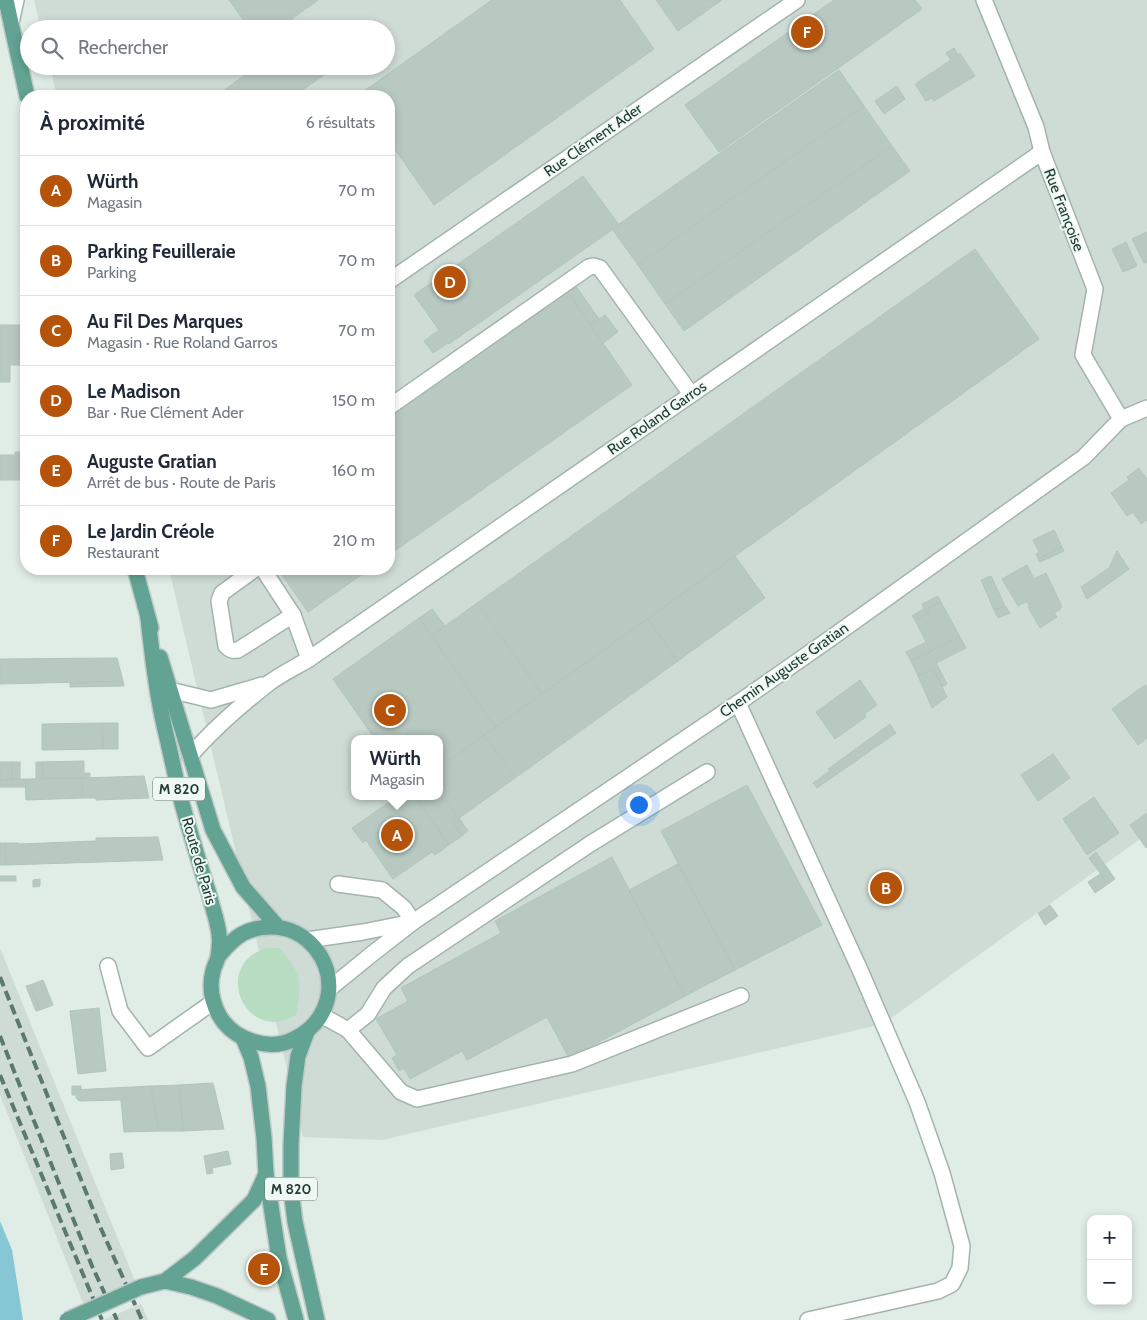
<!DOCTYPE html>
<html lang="fr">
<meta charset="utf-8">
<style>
:root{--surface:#fff;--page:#f6f6f7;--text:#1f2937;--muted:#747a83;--line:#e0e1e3;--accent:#b45309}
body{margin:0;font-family:Cabin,sans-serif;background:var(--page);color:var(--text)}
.controls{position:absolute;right:15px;bottom:15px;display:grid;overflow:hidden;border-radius:10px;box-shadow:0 2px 8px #0003}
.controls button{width:45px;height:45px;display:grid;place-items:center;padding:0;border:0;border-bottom:1px solid var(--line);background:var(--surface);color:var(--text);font:25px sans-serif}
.you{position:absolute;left:638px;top:804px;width:18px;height:18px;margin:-12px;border:4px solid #fff;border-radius:50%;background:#1a73e8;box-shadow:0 0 0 8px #1a73e833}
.badge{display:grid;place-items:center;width:32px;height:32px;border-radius:50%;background:var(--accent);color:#fff;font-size:16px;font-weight:700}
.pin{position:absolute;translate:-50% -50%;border:2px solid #fff;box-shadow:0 1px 5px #0006}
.popup{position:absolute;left:351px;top:735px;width:92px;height:65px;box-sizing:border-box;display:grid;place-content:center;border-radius:10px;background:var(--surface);filter:drop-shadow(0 1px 4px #0005);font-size:16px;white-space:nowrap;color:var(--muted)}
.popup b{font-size:19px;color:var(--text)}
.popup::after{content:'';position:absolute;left:50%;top:100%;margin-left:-10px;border:10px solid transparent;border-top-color:var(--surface)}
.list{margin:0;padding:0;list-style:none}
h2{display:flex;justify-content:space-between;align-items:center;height:65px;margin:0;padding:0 20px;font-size:21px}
h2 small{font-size:16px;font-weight:400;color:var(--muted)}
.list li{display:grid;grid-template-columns:32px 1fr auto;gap:15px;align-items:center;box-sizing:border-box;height:70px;padding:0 20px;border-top:1px solid var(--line)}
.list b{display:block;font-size:19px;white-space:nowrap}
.list p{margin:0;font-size:16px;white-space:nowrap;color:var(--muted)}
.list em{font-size:16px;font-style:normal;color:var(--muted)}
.icon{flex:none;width:28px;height:28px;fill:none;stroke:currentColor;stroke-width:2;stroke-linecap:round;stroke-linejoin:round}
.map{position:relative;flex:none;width:1147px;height:1320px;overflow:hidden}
.search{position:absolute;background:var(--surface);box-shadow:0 2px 8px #0003;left:20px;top:20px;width:375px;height:55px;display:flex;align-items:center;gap:12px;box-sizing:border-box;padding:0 18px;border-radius:28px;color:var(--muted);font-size:19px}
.panel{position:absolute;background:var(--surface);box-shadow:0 2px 8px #0003;left:20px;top:90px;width:375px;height:485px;border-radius:20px}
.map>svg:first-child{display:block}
.built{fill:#cedcd5;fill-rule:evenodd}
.green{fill:#b7dec2}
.water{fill:#85c7d4}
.building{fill:#b8c9c2;stroke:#b2c5bd}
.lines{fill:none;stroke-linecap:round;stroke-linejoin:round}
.minor-casing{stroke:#a3b4ad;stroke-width:18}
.major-casing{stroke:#c1c9c6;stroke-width:18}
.minor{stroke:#fff;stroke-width:15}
.major{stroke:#62a393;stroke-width:15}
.rail{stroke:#5a7970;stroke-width:4;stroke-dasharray:10 5;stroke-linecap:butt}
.major-bridge-casing{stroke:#c1c9c6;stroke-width:18;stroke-linecap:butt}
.major-bridge{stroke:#62a393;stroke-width:15}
.labels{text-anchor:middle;stroke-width:4;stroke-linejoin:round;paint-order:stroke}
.shield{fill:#f0f8f4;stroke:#5e756e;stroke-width:1}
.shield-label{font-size:14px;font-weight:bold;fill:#203d35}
.street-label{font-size:15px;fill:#203d35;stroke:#f0f8f4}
</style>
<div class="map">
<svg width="1147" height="1320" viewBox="0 0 1147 1320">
<rect width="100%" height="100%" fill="#e0ece6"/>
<g class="built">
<path d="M34 0H1147V834L883 1024 382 1140 303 1137 169 569H389V96H57L50 66H386V29H41ZM354 739H440V796H354Z"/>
<path d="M0 948 135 1281 83 1303 0 1095Z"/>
<path d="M141 1304 148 1320H103Z"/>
</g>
<path class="green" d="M266 948H279C302 971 302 984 296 1015 292 1017 289 1019 285 1020 245 1033 219 975 255 953 258 951 262 950 266 948Z"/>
<path class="water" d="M0 1221 12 1250 23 1320H0Z"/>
<g class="building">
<path d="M229 0H318L278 29H250Z"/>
<path d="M492 0H620L654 49 434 205 389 141V96H357Z"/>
<path d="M656 0H722L678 31Z"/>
<path d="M834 0H915L922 9 719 152 685 105Z"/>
<path d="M954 48 958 55 960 53 975 76 934 101 932 98 926 101 915 84 951 60 946 53Z"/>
<path d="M257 66H337L294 96H271L235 91 228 96H221L219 94Z"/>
<path d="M839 70 864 106 638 265 612 229Z"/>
<path d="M897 86 905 99 884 114 875 101Z"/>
<path d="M235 91 271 96H228Z"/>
<path d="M864 106 892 146 665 304 638 265Z"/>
<path d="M892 146 910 171 684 331 665 304Z"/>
<path d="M583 176 619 225 449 344 448 343 433 353 424 341 439 330 414 295Z"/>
<path d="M1147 232V262L1144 263 1132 239Z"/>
<path d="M1126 242 1137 266 1123 272 1112 249Z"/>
<path d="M975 249 1039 339 542 694 477 603Z"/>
<path d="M575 285 599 319 590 325 567 291Z"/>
<path d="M567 291 632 385 389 555V415Z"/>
<path d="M605 315 618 332 603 343 590 325Z"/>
<path d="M0 325H26V365H10V382H0Z"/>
<path d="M15 452H26V480H0V455H15Z"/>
<path d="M1139 468 1147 479V520L1141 524 1133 512 1127 516 1111 493 1129 480 1127 477Z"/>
<path d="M1054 530 1062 547 1038 559 1036 554 1039 552 1033 540Z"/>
<path d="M1062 547 1064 551 1040 562 1038 559Z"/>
<path d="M1117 551 1129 569 1087 599 1081 587 1109 568Z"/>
<path d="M735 556 765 598 678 661 648 619Z"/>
<path d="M1027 565 1034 579 1046 573 1062 607 1060 608 1061 609 1054 613 1057 617 1040 628 1028 607H1030L1027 601 1018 606 1002 579Z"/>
<path d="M278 569H370L308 612Z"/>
<path d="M991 576 1005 606 994 610 981 580Z"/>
<path d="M938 596 941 602 928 608 930 612 915 620 912 616 924 609 922 604Z"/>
<path d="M941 602 960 637 931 652 915 620 930 612 928 608Z"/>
<path d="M477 603 542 694 495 727 431 636Z"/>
<path d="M1005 606 1010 613 998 618 994 610Z"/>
<path d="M432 609 445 626 431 636 419 618Z"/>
<path d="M419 618 495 727 440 767V739H375L333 679Z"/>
<path d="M648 619 678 661 515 778 484 735Z"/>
<path d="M960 637 966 648 936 663 947 684 942 687 933 669 918 676 911 661Z"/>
<path d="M926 642 931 652 911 661 906 652Z"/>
<path d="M117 658 123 681 0 684V659Z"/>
<path d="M933 669 947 697 932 708 918 676Z"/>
<path d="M860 680 877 705 864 714 866 717 835 739 816 712Z"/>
<path d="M123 681 124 686 70 687V683Z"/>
<path d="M1145 685 1147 688V738L1138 745 1112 709Z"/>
<path d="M102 723H118V749H103Z"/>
<path d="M102 723 103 749 42 750V724Z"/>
<path d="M890 724 896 733 817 788 813 783 830 771 828 769Z"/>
<path d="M484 735 515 778 459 818 468 831 462 836 452 822 458 818 440 793V767Z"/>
<path d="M1053 754 1070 778 1038 801 1021 775Z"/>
<path d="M84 761V773H90V778H43L42 762Z"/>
<path d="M0 762H12V779L0 780Z"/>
<rect x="12" y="762" width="8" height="17"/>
<path d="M36 762H42L43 778 36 779Z"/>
<path d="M144 776 149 798 96 800V798H82V778Z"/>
<path d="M82 778V798L26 800 25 779Z"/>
<path d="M25 779V787H0V780Z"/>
<path d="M747 785 822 925 735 970 661 831Z"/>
<path d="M440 793 458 818 452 822 462 836 449 845 415 796H440Z"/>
<path d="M398 796H415L449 845 435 855 432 852 393 879 366 840 363 843 352 828Z"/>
<path d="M1094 797 1119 833 1087 855 1063 819Z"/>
<path d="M1147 813V847L1146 848 1130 825Z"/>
<path d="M158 837 163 860 6 865 5 843H19V844L96 841V838Z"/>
<path d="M0 843H5L6 865H0Z"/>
<path d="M1096 852 1115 879 1108 884 1089 858Z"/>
<path d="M612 857 685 996 569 1058 547 1017 467 1060 462 1051 410 1079 404 1068 399 1071 392 1058 397 1055 376 1019 408 1001 401 988 501 933 495 921Z"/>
<path d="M678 864 735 970 685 996 629 890Z"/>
<path d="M1100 874 1108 884 1095 893 1088 882Z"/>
<rect x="0" y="876" width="16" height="5"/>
<path d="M40 879V886L33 887V880Z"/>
<path d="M1050 905 1058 916 1045 925 1038 913Z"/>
<path d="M43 980 53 1005 40 1010 30 985Z"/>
<path d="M30 985 40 1010 36 1011 26 986Z"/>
<path d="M99 1008 106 1071 78 1074 70 1011Z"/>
<path d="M213 1083 224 1129 183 1131 179 1085Z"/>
<path d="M179 1085 183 1131H159L151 1086Z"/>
<path d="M72 1086H81V1089L72 1090Z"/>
<path d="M151 1086 159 1131 124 1132 121 1100 79 1101 76 1098V1095H72V1090Z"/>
<path d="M228 1151 231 1164 212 1168 213 1173 207 1174 204 1156Z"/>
<path d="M122 1153 124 1168 111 1170 110 1154Z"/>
</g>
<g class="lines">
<defs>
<g id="minor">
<path d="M984 0 1036 127 1042 152 1095 289 1083 355 1121 419"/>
<path d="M11 23 16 0"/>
<path d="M389 281 797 0"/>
<path d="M389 407 589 267 593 266 600 268 691 394"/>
<path d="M255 569 222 593 219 601 226 646C230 650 232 651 238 650L293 615"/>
<path d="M263 569 293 615 309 659"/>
<path d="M170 690 211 700 262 685"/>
<path d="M738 703 860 970 917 1102 942 1173 962 1246 960 1268 952 1284 938 1291 808 1320"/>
<path d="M190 756C213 729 241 705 269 683 281 674 296 667 309 659L1042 152"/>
<path d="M338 884 382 890 404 908 413 922 738 703 831 638 1084 457 1121 419 1147 408"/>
<path d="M307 940 363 932 413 922 372 954 329 989"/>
<path d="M108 966 120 1011 148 1048 213 1002"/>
<path d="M321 1015 348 1030 401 1092 417 1099 572 1064 741 996"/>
<path d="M348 1030 368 1014 384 988 408 966 590 844 707 772"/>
</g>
<g id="major">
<path d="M6 0 27 96"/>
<path d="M135 569 151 628"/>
<path d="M148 618C151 645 154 673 159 700 162 719 167 737 171 756 175 773 178 790 183 807 191 836 200 865 209 894 212 906 218 923 219 934 220 941 219 951 218 957 217 962 214 966 213 971 209 986 212 1002 219 1015 233 1040 269 1052 294 1039 312 1030 324 1016 328 996 334 961 307 927 271 927 261 927 251 929 242 934 232 940 225 948 218 957"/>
<path d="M160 657 213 830 243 887 278 927"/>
<path d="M307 1032 298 1056 294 1086 291 1145V1190L295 1222 317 1320"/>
<path d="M243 1038 251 1057 258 1086 264 1138 266 1174 279 1258 296 1320"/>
<path d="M165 1281 191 1287 217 1296 268 1320"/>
<path d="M141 1287 165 1281 195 1258 254 1200 266 1174"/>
</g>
</defs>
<use href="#minor" class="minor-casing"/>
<use href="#major" class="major-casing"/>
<use href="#minor" class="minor"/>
<use href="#major" class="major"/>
<g class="rail">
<path d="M0 977 98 1222 142 1320"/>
<path d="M0 1036 92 1266 117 1320"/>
<path d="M0 1075 102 1320"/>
</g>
<defs>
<path id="major-bridge" d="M67 1320 141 1287"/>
</defs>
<use href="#major-bridge" class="major-bridge-casing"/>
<use href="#major-bridge" class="major-bridge"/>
</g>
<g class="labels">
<g class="shield">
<rect x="153" y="777.5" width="52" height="23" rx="4"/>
<rect x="265" y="1177.5" width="52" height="23" rx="4"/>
</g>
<g class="shield-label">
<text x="179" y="794">M 820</text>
<text x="291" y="1194">M 820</text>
</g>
<g class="street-label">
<text transform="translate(593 140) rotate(-35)" y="5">Rue Clément Ader</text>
<text transform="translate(1064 210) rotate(69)" y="5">Rue Françoise</text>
<text transform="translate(657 418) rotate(-35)" y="5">Rue Roland Garros</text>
<text transform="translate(784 670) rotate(-35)" y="5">Chemin Auguste Gratian</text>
<text transform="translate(199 861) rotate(74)" y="5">Route de Paris</text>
</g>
</g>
</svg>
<div class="controls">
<button>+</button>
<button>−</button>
</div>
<div class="you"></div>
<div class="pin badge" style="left:397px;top:835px">A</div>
<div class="popup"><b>Würth</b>Magasin</div>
<div class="pin badge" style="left:886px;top:888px">B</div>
<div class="pin badge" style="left:390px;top:710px">C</div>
<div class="pin badge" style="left:450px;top:282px">D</div>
<div class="pin badge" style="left:264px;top:1269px">E</div>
<div class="pin badge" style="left:807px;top:32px">F</div>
<div class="search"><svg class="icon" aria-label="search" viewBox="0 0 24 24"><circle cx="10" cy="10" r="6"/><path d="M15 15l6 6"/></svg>Rechercher</div>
<section class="panel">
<h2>À proximité<small>6 résultats</small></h2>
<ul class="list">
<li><span class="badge">A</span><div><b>Würth</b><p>Magasin</p></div><em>70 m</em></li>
<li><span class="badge">B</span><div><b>Parking Feuilleraie</b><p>Parking</p></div><em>70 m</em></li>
<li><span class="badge">C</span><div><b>Au Fil Des Marques</b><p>Magasin · Rue Roland Garros</p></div><em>70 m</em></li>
<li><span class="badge">D</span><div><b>Le Madison</b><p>Bar · Rue Clément Ader</p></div><em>150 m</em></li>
<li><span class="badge">E</span><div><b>Auguste Gratian</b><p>Arrêt de bus · Route de Paris</p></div><em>160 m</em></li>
<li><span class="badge">F</span><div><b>Le Jardin Créole</b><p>Restaurant</p></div><em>210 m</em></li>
</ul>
</section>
</div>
